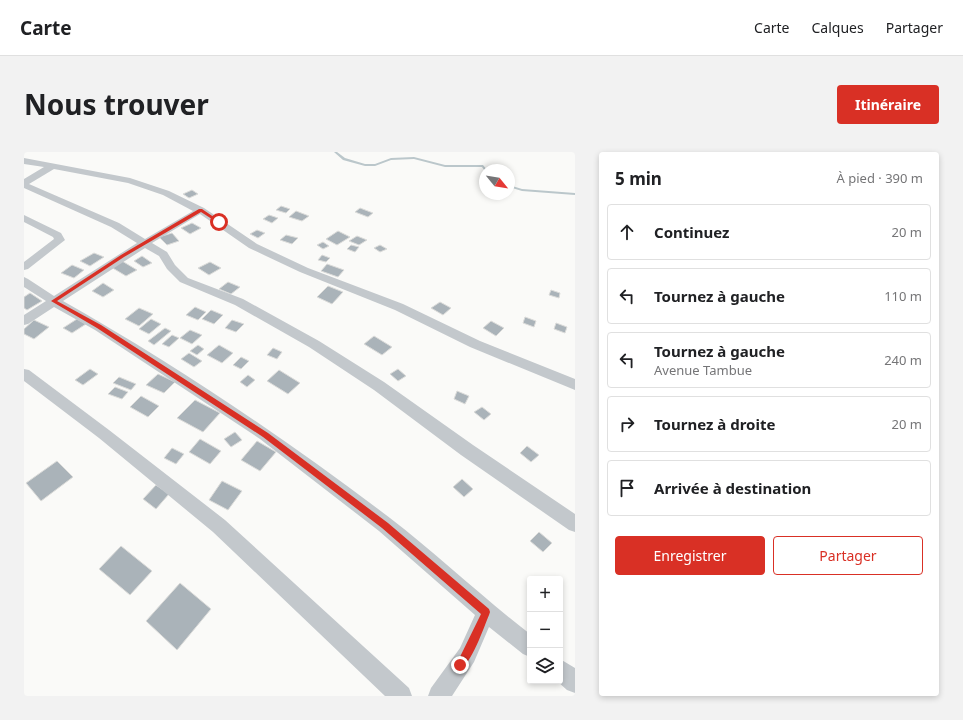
<!DOCTYPE html>
<html lang="fr">
<meta charset="utf-8">
<style>
:root{--surface:#fff;--page:#f2f2f2;--text:#202124;--muted:#757577;--line:#e0e0e0;--accent:#d93025}
body{margin:0;font-family:"Noto Sans",sans-serif;background:var(--page);color:var(--text)}
.controls{position:absolute;right:12px;bottom:12px;display:grid;overflow:hidden;border-radius:4px;box-shadow:0 2px 6px #0003}
.controls button{width:36px;height:36px;display:grid;place-items:center;padding:0;border:0;border-bottom:1px solid var(--line);background:var(--surface);color:var(--text);font:20px sans-serif}
.compass{position:absolute;left:455px;top:12px;width:36px;height:36px;border-radius:50%;background:var(--surface);box-shadow:0 2px 6px #0003;rotate:120deg}
.stop{position:absolute;width:12px;height:12px;margin:-9px;border:3px solid #d93025;border-radius:50%;background:#fff}
.stop.end{background:#d93025;border-color:#fff;box-shadow:0 1px 4px #0008}
.list{margin:0;padding:0;list-style:none}
h2{display:flex;justify-content:space-between;align-items:center;height:52px;margin:0;padding:0 16px;font-size:17px}
h2 small{font-size:13px;font-weight:400;color:var(--muted)}
.list li{display:grid;grid-template-columns:26px 1fr auto;gap:12px;align-items:center;box-sizing:border-box;height:56px;margin:0 8px 8px;padding:0 8px;border:1px solid var(--line);border-radius:4px}
.list b{display:block;font-size:15px;white-space:nowrap}
.list p{margin:0;font-size:13px;white-space:nowrap;color:var(--muted)}
.list em{font-size:13px;font-style:normal;color:var(--muted)}
.actions{display:flex;gap:8px;padding:12px 16px}
.actions a{flex:1;padding:9px 0;border:1px solid var(--accent);border-radius:4px;text-align:center;font-size:14px;color:var(--accent)}
.actions .main{background:var(--accent);color:#fff}
.icon{flex:none;width:22px;height:22px;fill:none;stroke:currentColor;stroke-width:2;stroke-linecap:round;stroke-linejoin:round}
.map{position:relative;flex:none;width:551px;height:544px;overflow:hidden;border-radius:4px}
header{display:flex;align-items:center;gap:24px;box-sizing:border-box;height:56px;padding:0 20px;background:var(--surface);border-bottom:1px solid var(--line)}
header strong{font-size:19px}
nav{display:flex;gap:22px;margin-inline-start:auto;font-size:14px}
.intro{display:flex;align-items:center;justify-content:space-between;box-sizing:border-box;height:96px;padding:0 24px}
h1{margin:0;font-size:28px}
.button{padding:10px 18px;border-radius:4px;background:var(--accent);color:#fff;font-size:14px;font-weight:700}
main{display:flex;gap:24px;padding:0 24px}
aside{flex:1;background:var(--surface);border-radius:4px;box-shadow:0 2px 6px #0003}
.map>svg:first-child{display:block}
.lines{fill:none;stroke-linecap:round;stroke-linejoin:round}
.stream{fill:#bbc7cb;fill-rule:evenodd}
.building{fill:#aab3b9;stroke:#dcdcda}
.street{fill:#c3c8cc;fill-rule:evenodd}
.route{fill:#d93025}
</style>
<header>
<strong>Carte</strong>
<nav><a>Carte</a><a>Calques</a><a>Partager</a></nav>
</header>
<div class="intro"><h1>Nous trouver</h1><a class="button">Itinéraire</a></div>
<main>
<div class="map">
<svg width="551" height="544" viewBox="0 0 551 544">
<rect width="100%" height="100%" fill="#fafaf8"/>
<g class="lines">
<g class="stream">
<path d="M310 0H313L321 6 341 12H351L367 6 390 5 421 13H459L463 18 461 19 458 15H421L390 7 367 8 351 14H341L319 8Z"/>
<path d="M485 33 498 37 551 41V43L498 39 485 35Z"/>
</g>
</g>
<g class="building">
<path d="M168 38 174 42 165 46 159 42Z"/>
<path d="M257 54 266 57 262 61 252 58Z"/>
<path d="M336 56 349 61 344 65 331 60Z"/>
<path d="M272 59 285 64 278 69 265 65Z"/>
<path d="M245 63 254 66 248 71 239 67Z"/>
<path d="M168 71 177 76 166 82 157 76Z"/>
<path d="M233 78 241 81 234 86 226 82Z"/>
<path d="M314 79 326 85 313 93 302 87Z"/>
<path d="M148 81 155 89 143 93 135 85Z"/>
<path d="M262 83 274 86 268 92 256 88Z"/>
<path d="M333 84 343 88 335 93 325 89Z"/>
<path d="M299 90 305 94 299 97 293 93Z"/>
<path d="M327 93 335 95 331 100 323 97Z"/>
<path d="M356 93 363 97 356 100 350 96Z"/>
<path d="M70 101 80 105 66 114 56 109Z"/>
<path d="M298 103 306 106 302 110 294 108Z"/>
<path d="M118 104 128 111 119 115 110 109Z"/>
<path d="M98 109 113 118 102 124 87 115Z"/>
<path d="M186 110 197 116 185 123 174 116Z"/>
<path d="M303 112 320 118 314 125 297 119Z"/>
<path d="M48 113 60 118 50 126 37 121Z"/>
<path d="M204 130 216 135 207 142 195 137Z"/>
<path d="M79 131 90 138 79 145 68 139Z"/>
<path d="M304 134 319 140 308 152 293 145Z"/>
<path d="M527 138 536 141 535 146 525 143Z"/>
<path d="M6 141 18 149 3 158 0 156V145Z"/>
<path d="M416 150 427 156 419 163 407 156Z"/>
<path d="M171 155 182 160 174 168 162 163Z"/>
<path d="M115 156 129 162 115 174 101 167Z"/>
<path d="M187 158 199 163 190 172 178 167Z"/>
<path d="M501 165 512 169 510 175 499 171Z"/>
<path d="M53 167 62 172 48 181 39 176Z"/>
<path d="M127 167 137 172 125 182 115 177Z"/>
<path d="M10 168 25 175 10 187 0 182V177Z"/>
<path d="M208 168 220 172 212 180 201 176Z"/>
<path d="M467 169 480 176 472 184 459 176Z"/>
<path d="M532 171 543 175 541 181 530 177Z"/>
<path d="M141 176 147 179 130 193 124 189Z"/>
<path d="M166 178 178 183 168 192 156 186Z"/>
<path d="M148 183 155 186 145 195 138 192Z"/>
<path d="M350 184 368 195 358 203 340 192Z"/>
<path d="M174 193 180 197 173 203 166 199Z"/>
<path d="M195 193 209 201 198 211 183 203Z"/>
<path d="M249 196 258 200 253 207 243 203Z"/>
<path d="M165 201 178 209 170 215 157 207Z"/>
<path d="M217 205 225 209 217 217 209 213Z"/>
<path d="M66 217 74 222 59 233 51 228Z"/>
<path d="M374 217 382 224 374 229 366 222Z"/>
<path d="M255 218 276 231 264 242 243 229Z"/>
<path d="M134 222 151 230 140 241 122 233Z"/>
<path d="M224 223 231 228 223 235 216 230Z"/>
<path d="M95 225 112 232 107 238 89 231Z"/>
<path d="M91 235 104 240 98 247 84 242Z"/>
<path d="M433 239 445 244 441 252 430 247Z"/>
<path d="M117 244 135 254 124 265 106 255Z"/>
<path d="M171 248 196 261 179 280 153 266Z"/>
<path d="M458 255 467 262 460 268 450 260Z"/>
<path d="M211 280 218 288 207 295 200 287Z"/>
<path d="M176 287 197 299 186 312 165 300Z"/>
<path d="M233 289 252 300 236 319 217 308Z"/>
<path d="M503 294 515 303 507 310 496 301Z"/>
<path d="M148 296 160 302 152 312 140 306Z"/>
<path d="M33 309 49 325 17 349 2 331Z"/>
<path d="M438 327 449 337 440 345 429 335Z"/>
<path d="M198 329 218 339 204 358 185 348Z"/>
<path d="M132 333 145 342 132 357 119 347Z"/>
<path d="M515 380 528 391 519 400 506 389Z"/>
<path d="M97 394 128 419 106 443 75 417Z"/>
<path d="M156 431 187 457 153 498 122 469Z"/>
</g>
<g class="lines">
<g class="street">
<path d="M0 6 106 26 145 39 180 56 233 92 284 116 379 152 456 189 551 227V238L446 195 371 158 276 120 225 96 176 62 128 91 143 100 151 113 164 126 219 147 295 189 360 230 449 293 551 362V380L545 378 437 303 350 238 285 195 211 153 156 130 143 117 135 104 121 96 39 149C152 213 262 287 366 366 414 403 458 445 506 482V505L499 502 465 475 450 510 428 544H404L407 536 436 496 451 463 355 379 236 287 71 178 30 155 4 172 0 173V163L22 149 0 135V125L4 127 30 144 113 91 87 75 0 36V27L20 15 0 12ZM30 17 104 31 139 43 169 59 121 87 95 71 5 32Z"/>
<path d="M0 63 37 81 41 88 4 117 0 118V110L30 87 29 85 0 70Z"/>
<path d="M0 217 5 218 85 278 201 368 385 536 388 544H361L189 380 75 286 0 229Z"/>
<path d="M536 507 551 516V541L543 538 533 529H536Z"/>
</g>
</g>
<path class="route" d="M175 57H178L197 70 194 71 177 60 100 105 33 149 77 173 244 281 364 371 465 457 466 460 465 463C460 475 447 513 436 517L433 516 432 513 457 462 358 376 239 285 73 176 27 149 97 103Z"/>
</svg>
<div class="controls">
<button>+</button>
<button>−</button>
<button><svg class="icon" aria-label="layers" viewBox="0 0 24 24"><path d="M12 4l9 5-9 5-9-5zM3 14l9 5 9-5"/></svg></button>
</div>
<svg class="compass" viewBox="-18 -18 36 36"><path d="M0-13l5 13h-10z" fill="#e53935"/><path d="M0 13l5-13h-10z" fill="#757577"/></svg>
<div class="stop" style="left:195px;top:70px"></div>
<div class="stop end" style="left:436px;top:513px"></div>
</div>
<aside>
<h2>5 min<small>À pied · 390 m</small></h2>
<ul class="list">
<li><svg class="icon" aria-label="ahead" viewBox="0 0 24 24"><path d="M12 20V5M6 11l6-6 6 6"/></svg><div><b>Continuez</b></div><em>20 m</em></li>
<li><svg class="icon" aria-label="left" viewBox="0 0 24 24"><path d="M17 20v-9H6M10 6l-5 5 5 5"/></svg><div><b>Tournez à gauche</b></div><em>110 m</em></li>
<li><svg class="icon" aria-label="left" viewBox="0 0 24 24"><path d="M17 20v-9H6M10 6l-5 5 5 5"/></svg><div><b>Tournez à gauche</b><p>Avenue Tambue</p></div><em>240 m</em></li>
<li><svg class="icon" aria-label="right" viewBox="0 0 24 24"><path d="M7 20v-9h11M14 6l5 5-5 5"/></svg><div><b>Tournez à droite</b></div><em>20 m</em></li>
<li><svg class="icon" aria-label="arrive" viewBox="0 0 24 24"><path d="M6 21V4h12l-3 4 3 4H6"/></svg><div><b>Arrivée à destination</b></div></li>
</ul>
<div class="actions"><a class="main">Enregistrer</a><a>Partager</a></div>
</aside>
</main>
